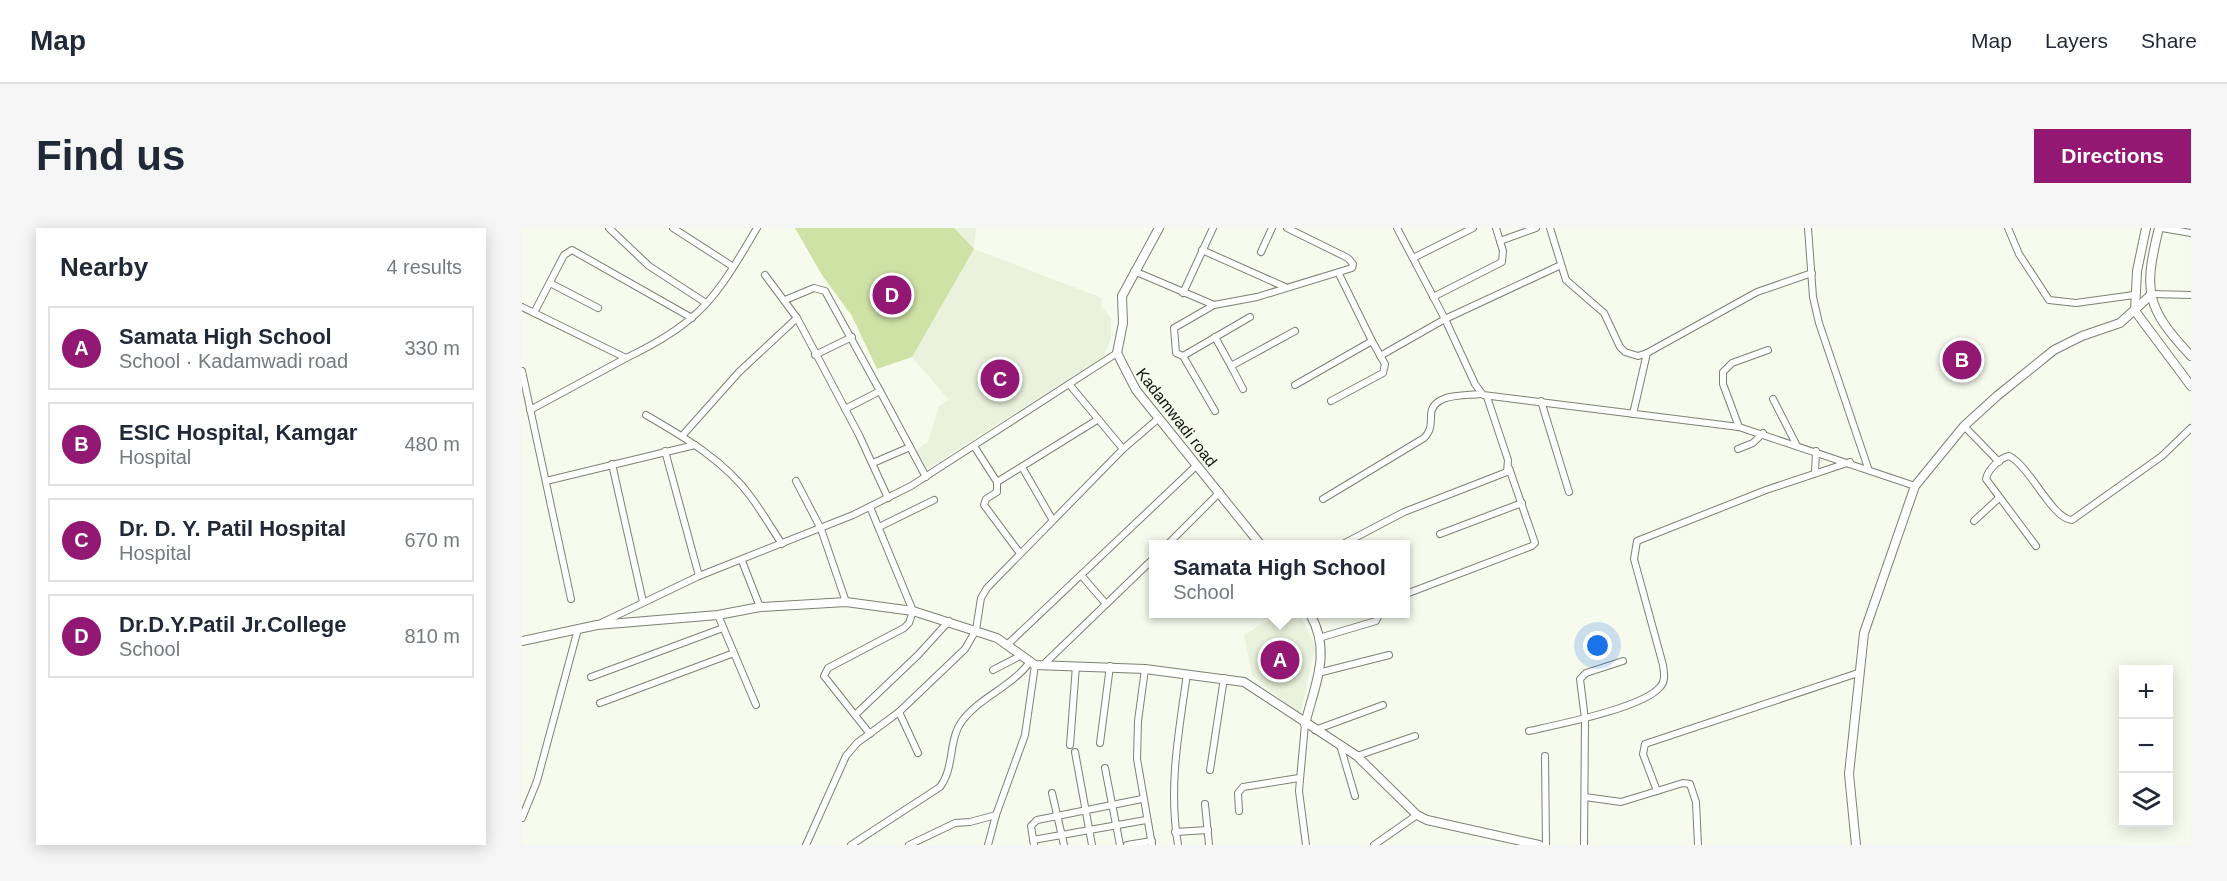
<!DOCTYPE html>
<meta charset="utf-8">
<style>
:root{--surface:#fff;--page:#f6f6f7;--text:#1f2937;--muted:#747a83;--line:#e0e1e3;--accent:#931873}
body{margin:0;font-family:Helvetica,sans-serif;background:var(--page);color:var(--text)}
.controls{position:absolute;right:18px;bottom:18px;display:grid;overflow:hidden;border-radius:0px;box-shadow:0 3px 15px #0003}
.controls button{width:54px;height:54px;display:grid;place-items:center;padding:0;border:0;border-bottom:2px solid var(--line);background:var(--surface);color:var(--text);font:30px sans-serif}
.you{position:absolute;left:1076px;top:418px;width:21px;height:21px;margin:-15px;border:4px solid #fff;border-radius:50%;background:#1a73e8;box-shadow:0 0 0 9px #1a73e833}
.badge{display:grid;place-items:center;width:39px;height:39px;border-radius:50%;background:var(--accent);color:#fff;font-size:20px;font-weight:700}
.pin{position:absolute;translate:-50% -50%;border:3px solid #fff;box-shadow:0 2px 6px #0006}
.popup{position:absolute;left:627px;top:312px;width:261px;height:78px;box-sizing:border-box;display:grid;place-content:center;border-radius:0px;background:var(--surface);filter:drop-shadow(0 2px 4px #0005);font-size:20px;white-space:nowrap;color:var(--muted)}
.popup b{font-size:22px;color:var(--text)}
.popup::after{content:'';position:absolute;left:50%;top:100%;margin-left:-12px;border:12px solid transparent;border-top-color:var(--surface)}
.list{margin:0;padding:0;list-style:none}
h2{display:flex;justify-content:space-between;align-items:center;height:78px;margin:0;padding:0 24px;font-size:26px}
h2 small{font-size:20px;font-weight:400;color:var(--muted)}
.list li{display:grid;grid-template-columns:39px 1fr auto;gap:18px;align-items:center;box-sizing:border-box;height:84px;margin:0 12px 12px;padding:0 12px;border:2px solid var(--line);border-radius:0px}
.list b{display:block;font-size:22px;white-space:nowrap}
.list p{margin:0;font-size:20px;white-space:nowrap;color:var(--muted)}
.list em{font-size:20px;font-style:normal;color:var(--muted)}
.icon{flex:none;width:33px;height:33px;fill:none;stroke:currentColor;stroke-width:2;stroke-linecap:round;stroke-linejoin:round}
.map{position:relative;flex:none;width:1669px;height:617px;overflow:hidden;border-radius:0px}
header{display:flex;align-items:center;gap:36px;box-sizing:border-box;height:84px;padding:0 30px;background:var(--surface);border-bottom:2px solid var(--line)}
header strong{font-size:28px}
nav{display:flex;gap:33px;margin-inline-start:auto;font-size:21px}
.intro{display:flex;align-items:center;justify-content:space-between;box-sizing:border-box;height:144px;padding:0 36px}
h1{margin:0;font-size:42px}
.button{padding:15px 27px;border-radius:0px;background:var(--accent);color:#fff;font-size:21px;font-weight:700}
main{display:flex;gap:36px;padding:0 36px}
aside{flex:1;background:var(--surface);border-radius:0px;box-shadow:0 3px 15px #0003}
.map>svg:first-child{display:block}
.built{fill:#eaf1dc}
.green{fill:#cfe2a6}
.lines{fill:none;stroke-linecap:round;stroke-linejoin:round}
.minor-casing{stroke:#7c8174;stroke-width:8}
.tertiary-casing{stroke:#7c8174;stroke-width:10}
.secondary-casing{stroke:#7c8174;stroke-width:10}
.minor{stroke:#fff;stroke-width:6}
.tertiary{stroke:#fff;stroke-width:8}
.secondary{stroke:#fff;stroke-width:8}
.labels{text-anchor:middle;stroke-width:4.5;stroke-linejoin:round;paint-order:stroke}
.street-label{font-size:16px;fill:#131510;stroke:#f7fbed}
</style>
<header>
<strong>Map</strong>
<nav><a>Map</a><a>Layers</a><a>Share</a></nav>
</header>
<div class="intro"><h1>Find us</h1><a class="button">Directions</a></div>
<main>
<aside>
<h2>Nearby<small>4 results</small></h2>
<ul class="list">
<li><span class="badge">A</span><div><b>Samata High School</b><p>School · Kadamwadi road</p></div><em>330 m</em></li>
<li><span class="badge">B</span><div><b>ESIC Hospital, Kamgar</b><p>Hospital</p></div><em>480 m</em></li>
<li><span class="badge">C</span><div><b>Dr. D. Y. Patil Hospital</b><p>Hospital</p></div><em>670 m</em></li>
<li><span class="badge">D</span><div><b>Dr.D.Y.Patil Jr.College</b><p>School</p></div><em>810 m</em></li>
</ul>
</aside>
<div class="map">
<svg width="1669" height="617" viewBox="0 0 1669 617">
<rect width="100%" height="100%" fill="#f7fbed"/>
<g class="built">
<path d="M273 0H454L452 21 580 70 579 78 589 90V110L581 129 405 241 394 222 406 214 417 178 427 172 390 129 355 141 330 88 300 47Z"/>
<path d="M756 386H778L793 418 778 487 730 447 722 407Z"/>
</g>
<path class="green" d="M273 0H432L452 21 390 129 355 141 330 88 300 47Z"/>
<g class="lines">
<defs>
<g id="minor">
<path d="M87 0 127 38 184 75"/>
<path d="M151 0 210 38"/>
<path d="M875 0 923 91 953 156 961 167 1217 199 1393 258"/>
<path d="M974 0 978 13 1014 0"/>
<path d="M1028 0 1044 52 1082 85 1098 119 1103 124 1116 128 1125 125"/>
<path d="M1286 0 1291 69 1297 95 1346 240"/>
<path d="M1486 0 1497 26 1527 72 1554 75 1612 67"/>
<path d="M1640 0 1669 5"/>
<path d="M680 22 763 59"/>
<path d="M739 24 750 0"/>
<path d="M891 30 951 0"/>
<path d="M612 43 692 77 735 69 830 40 831 36 826 30 765 0"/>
<path d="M243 47 275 90 337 207 366 270"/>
<path d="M28 55 76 80"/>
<path d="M661 65 691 0"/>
<path d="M1630 66 1669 67"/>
<path d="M911 69 980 34 981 23 978 13"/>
<path d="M263 72 292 60 303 63 358 163 323 181"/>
<path d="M692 77 652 100 654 125 661 128 693 183"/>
<path d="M0 79 104 130C127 119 149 107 168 91 196 69 217 30 235 0"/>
<path d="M12 85 42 27 50 22 170 90"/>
<path d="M693 109 709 138"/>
<path d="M293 127 330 109"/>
<path d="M661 128 728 89"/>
<path d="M858 128 923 91 1039 37"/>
<path d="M0 143 49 371"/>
<path d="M547 156 601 221 637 190"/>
<path d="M773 157 850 113 817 46"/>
<path d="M721 161 709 138 773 103"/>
<path d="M358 163 404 249"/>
<path d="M1251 171 1274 216"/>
<path d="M809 173 861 145 863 136 850 113"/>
<path d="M1019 173 1047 264"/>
<path d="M8 182 104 130"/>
<path d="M1111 186 1125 125 1235 64 1290 45"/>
<path d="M124 187C162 209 203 233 229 269 240 284 250 301 260 316"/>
<path d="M1442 198 1477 234"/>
<path d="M1217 199 1201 156V144L1210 135 1246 122"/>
<path d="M160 208 217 144 275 90"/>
<path d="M452 218 475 254 575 192"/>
<path d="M1216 221 1231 215 1241 205"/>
<path d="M143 223 177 348"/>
<path d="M351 235 388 219"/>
<path d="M90 236 121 374"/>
<path d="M500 239 530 291"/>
<path d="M1293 244 1294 223"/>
<path d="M24 253 173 217"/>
<path d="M274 253 299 301 324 374"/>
<path d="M475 254V264L464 271 462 277 497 324"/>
<path d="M801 271 902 210C909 203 909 197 909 187 910 165 942 168 958 166"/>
<path d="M1452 293 1477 270"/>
<path d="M357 299 412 272"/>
<path d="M918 306 1000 275"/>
<path d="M646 316 698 264"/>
<path d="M821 316 882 284 985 244 986 232 965 169"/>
<path d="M1514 318 1464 251C1466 241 1478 230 1487 228 1508 238 1530 291 1550 292L1640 228 1669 200"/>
<path d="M220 333 238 379"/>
<path d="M559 347 584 376"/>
<path d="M884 366 1010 318 1013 315 987 240"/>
<path d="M79 395 177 348 331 287 389 258 595 125"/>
<path d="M800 409 854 393 857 386"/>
<path d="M486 416 674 238"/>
<path d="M212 425 234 477"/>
<path d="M521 437 632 330"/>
<path d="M623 441 616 493 615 531 630 617"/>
<path d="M471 442 500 427"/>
<path d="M796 445 867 427"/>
<path d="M69 449 201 400"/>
<path d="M78 475 212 425 196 387"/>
<path d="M377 484 396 525"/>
<path d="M333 487 396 427 427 393"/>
<path d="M783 496 777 563 784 617"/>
<path d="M793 502 861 477"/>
<path d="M1007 503C1034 497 1121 480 1138 459 1144 453 1142 445 1141 437L1112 331 1115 313 1244 262 1328 234"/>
<path d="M348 506 302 448 306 440 382 400 387 395 391 383 348 279"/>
<path d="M578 515 588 438"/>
<path d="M548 517 554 438"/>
<path d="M818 517 833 568"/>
<path d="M553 524 570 617"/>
<path d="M835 528 893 508"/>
<path d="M1023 528 1024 617"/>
<path d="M583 540 598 617"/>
<path d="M688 542 702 450"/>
<path d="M1135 563 1121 526 1123 516 1336 445"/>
<path d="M530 565 542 617"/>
<path d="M1063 569 1099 574 1161 555 1168 556 1174 574 1176 617"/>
<path d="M683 576 687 617"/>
<path d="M717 583 716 565 721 559 777 550"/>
<path d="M0 590 15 553 56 401"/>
<path d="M653 604 686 602"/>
<path d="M511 612 624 592"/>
<path d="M284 617 324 528 335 515 377 484 443 421 454 402 459 370 465 360 601 221"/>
<path d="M329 617 418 559C433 539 426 512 440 493 457 470 489 459 508 434"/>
<path d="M387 617 433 595 448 594 474 587"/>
<path d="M466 617 474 587 503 507 513 437"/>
<path d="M512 617 509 598 515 592 620 571"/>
<path d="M605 617 630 613"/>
<path d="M656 617C646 559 657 503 665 446"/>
<path d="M852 617 895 587"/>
<path d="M1062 617 1063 491 1058 451 1064 445 1101 433"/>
</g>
<g id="tertiary">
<path d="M637 0 600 68 601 95 595 125 614 162 738 316"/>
<path d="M0 413 75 397 196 387 238 379 324 374 391 383 475 410 513 437 623 441 722 454 835 528 895 587 905 592 1017 617"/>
<path d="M783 496C793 456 810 424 788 386"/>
<path d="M1334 617 1327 546 1342 405 1393 258 1442 198 1475 168 1532 122 1560 108 1598 95 1630 66"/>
</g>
<g id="secondary">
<path d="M1624 0 1615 43 1613 83 1669 158"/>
<path d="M1637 0C1621 64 1624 80 1669 128"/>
</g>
</defs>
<use href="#minor" class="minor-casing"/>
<use href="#tertiary" class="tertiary-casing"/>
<use href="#secondary" class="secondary-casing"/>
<use href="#minor" class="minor"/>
<use href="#tertiary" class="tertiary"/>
<use href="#secondary" class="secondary"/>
</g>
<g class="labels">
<g class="street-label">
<text transform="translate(655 189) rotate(52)" y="6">Kadamwadi road</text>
</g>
</g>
</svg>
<div class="controls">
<button>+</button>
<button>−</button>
<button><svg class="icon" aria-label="layers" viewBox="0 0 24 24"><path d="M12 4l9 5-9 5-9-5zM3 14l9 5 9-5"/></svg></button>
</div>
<div class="you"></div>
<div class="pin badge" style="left:758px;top:432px">A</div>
<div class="popup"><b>Samata High School</b>School</div>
<div class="pin badge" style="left:1440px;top:132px">B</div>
<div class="pin badge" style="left:478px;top:151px">C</div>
<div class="pin badge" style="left:370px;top:67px">D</div>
</div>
</main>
